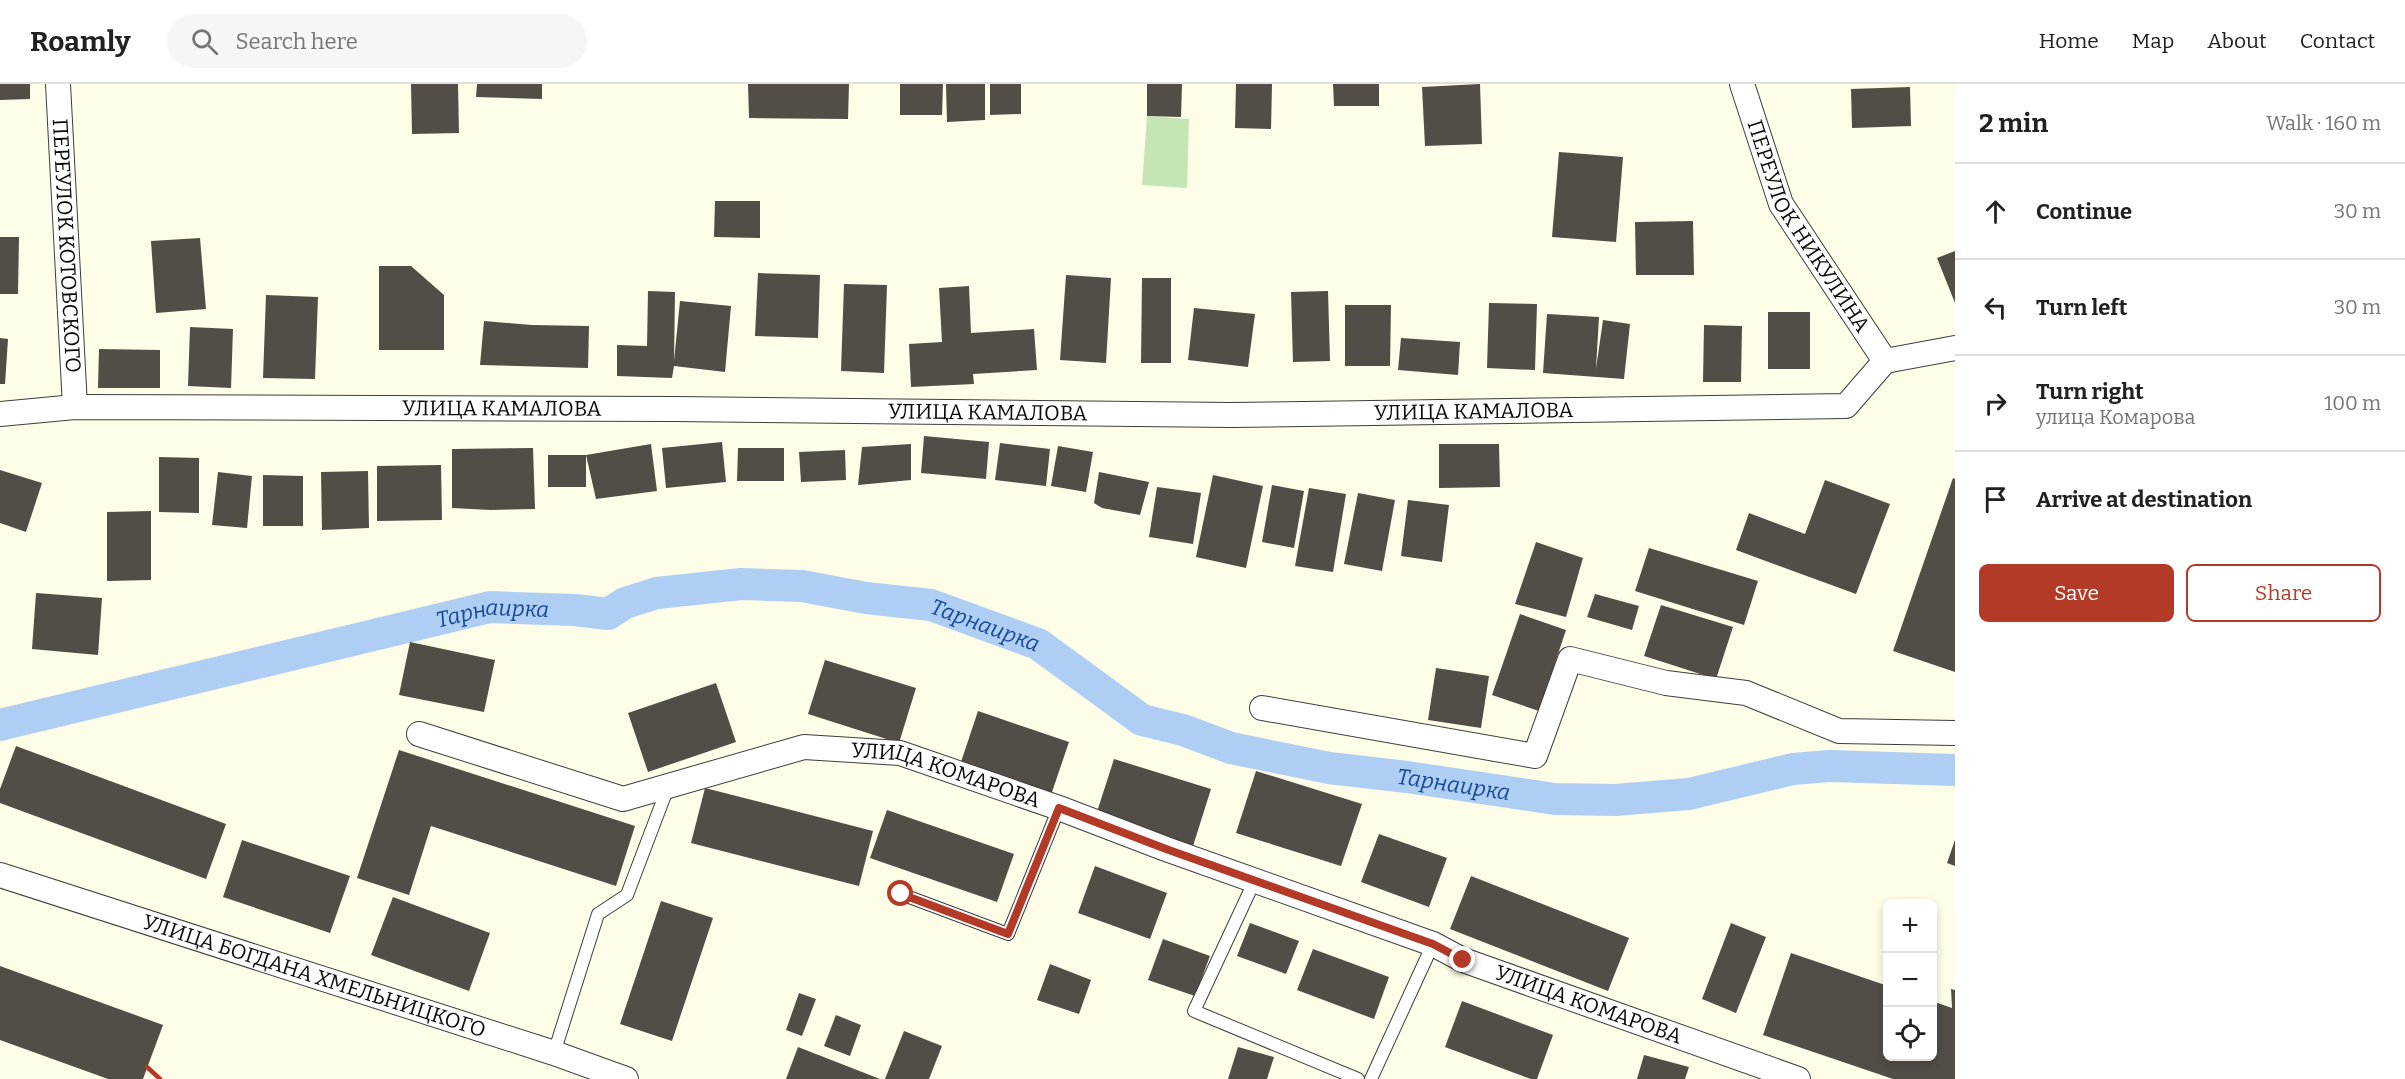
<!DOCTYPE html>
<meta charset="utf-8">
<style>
:root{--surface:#fff;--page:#f6f6f6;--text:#202124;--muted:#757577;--line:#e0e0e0;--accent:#b43a28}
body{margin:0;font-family:Bitter,serif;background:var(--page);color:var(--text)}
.controls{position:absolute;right:18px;bottom:18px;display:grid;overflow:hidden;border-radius:9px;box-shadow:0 3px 9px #0003}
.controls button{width:54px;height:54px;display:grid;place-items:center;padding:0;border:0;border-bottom:2px solid var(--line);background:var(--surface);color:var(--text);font:30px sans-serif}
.stop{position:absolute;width:18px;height:18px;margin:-14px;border:4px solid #b43a28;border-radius:50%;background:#fff}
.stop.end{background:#b43a28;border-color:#fff;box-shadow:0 2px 6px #0008}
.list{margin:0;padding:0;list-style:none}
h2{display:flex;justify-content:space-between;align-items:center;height:78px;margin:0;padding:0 24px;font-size:26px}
h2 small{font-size:20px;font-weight:400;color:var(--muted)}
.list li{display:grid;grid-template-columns:39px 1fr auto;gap:18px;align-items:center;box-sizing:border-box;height:96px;padding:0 24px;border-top:2px solid var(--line)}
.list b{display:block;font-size:22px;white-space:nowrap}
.list p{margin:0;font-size:20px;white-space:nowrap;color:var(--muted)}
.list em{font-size:20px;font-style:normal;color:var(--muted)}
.actions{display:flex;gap:12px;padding:18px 24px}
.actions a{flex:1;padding:14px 0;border:2px solid var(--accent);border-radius:9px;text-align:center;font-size:21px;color:var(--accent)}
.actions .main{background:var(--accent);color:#fff}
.icon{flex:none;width:33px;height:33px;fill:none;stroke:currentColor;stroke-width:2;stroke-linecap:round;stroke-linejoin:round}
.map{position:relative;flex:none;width:1955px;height:995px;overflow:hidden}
header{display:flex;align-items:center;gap:36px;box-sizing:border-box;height:84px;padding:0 30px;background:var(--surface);border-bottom:2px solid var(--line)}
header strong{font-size:28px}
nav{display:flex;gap:33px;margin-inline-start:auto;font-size:21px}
.search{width:420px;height:54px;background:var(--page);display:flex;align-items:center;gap:15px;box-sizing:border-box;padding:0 21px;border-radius:33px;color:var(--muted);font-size:22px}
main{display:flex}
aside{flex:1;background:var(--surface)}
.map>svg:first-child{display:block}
.green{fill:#c5e6b4}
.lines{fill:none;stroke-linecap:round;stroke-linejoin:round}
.canal{stroke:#afcef4;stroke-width:32}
.building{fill:#524d47}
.service-casing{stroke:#3d3d3d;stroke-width:14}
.minor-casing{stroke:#3d3d3d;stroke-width:26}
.service{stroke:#fff;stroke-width:12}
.minor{stroke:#fff;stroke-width:24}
.rail{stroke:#b43a28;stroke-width:4.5}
.route{stroke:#b43a28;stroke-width:8}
.labels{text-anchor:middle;stroke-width:6;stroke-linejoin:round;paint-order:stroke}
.street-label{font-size:21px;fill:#0a0a0a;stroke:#fff}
.water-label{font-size:22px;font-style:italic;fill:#194996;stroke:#fff}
</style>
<header>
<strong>Roamly</strong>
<div class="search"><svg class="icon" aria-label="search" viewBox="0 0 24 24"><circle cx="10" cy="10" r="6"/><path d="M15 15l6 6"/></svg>Search here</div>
<nav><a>Home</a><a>Map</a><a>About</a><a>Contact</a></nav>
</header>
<main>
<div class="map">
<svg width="1955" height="995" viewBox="0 0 1955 995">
<rect width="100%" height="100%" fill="#fefee8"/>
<path class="green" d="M1147 32 1189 35 1187 104 1142 101Z"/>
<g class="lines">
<path class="canal" id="s1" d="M0 641 490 523 575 526 608 530 625 519 657 509 741 500 802 502 866 514 931 521 1038 560 1142 636 1183 646 1231 664 1329 684 1407 693 1555 715 1615 716 1689 710 1793 685 1830 682 1955 686"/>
</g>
<g class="building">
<path d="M0 0H30V15L0 16Z"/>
<path d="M411 0H458L459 49 412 50Z"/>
<path d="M477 0H542V15L476 13Z"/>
<path d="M748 0H849L848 35 749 34Z"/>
<path d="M900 0H943L942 31H900Z"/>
<path d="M946 0H985V36L947 38Z"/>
<path d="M990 0H1021V30L990 31Z"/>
<path d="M1147 0H1182L1181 33 1147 32Z"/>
<path d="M1236 0H1272L1271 45 1235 44Z"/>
<path d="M1333 0H1379V22H1334Z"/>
<path d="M1480 0 1482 60 1425 62 1422 3Z"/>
<path d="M1910 3 1911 42 1852 44 1851 5Z"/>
<path d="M1559 68 1623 73 1616 158 1552 153Z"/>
<path d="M715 117H760V154L714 153Z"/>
<path d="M1693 137 1694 191H1636L1635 138Z"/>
<path d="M0 153H19L18 210H0Z"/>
<path d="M200 154 206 225 156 229 151 157Z"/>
<path d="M1955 167V219L1937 174Z"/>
<path d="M379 182H411L444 211V266H379Z"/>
<path d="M758 189 820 191 818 254 755 252Z"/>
<path d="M1066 191 1111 194 1106 279 1060 276Z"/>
<path d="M1142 194H1171V279H1141Z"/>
<path d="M844 200 887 201 884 289 841 287Z"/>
<path d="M969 202 971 249 1034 245 1037 286 973 290 974 300 911 303 909 260 942 258 939 204Z"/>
<path d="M648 207 675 208 674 277 680 217 731 222 725 288 674 282 672 294 617 292V261L647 262Z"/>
<path d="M1328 207 1330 277 1293 278 1291 208Z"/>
<path d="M266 211 318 213 315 295 263 294Z"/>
<path d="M1489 219 1537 220 1535 286 1487 284Z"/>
<path d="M1345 221H1391L1390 282H1345Z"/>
<path d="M1194 224 1255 230 1248 283 1188 276Z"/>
<rect x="1768" y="228" width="42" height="57"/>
<path d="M1547 230 1599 233 1596 285 1603 236 1630 240 1624 295 1543 289Z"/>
<path d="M484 237 532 241 589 242 588 284 480 281Z"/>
<path d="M1704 241 1742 242 1741 298H1703Z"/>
<path d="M190 243 233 245 231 304 188 302Z"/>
<path d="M0 254 8 255 5 300H0Z"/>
<path d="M1401 254 1460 258 1458 291 1398 286Z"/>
<path d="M99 265 160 266V304H98Z"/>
<path d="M924 352 989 358 986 395 921 389Z"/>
<path d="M722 358 726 398 666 404 662 364Z"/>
<path d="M1000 359 1050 365 1046 402 995 396Z"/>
<path d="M651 360 657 407 596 415 586 371Z"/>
<path d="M911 360V396L858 401 862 363Z"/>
<path d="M1439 360H1499L1500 403 1439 404Z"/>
<path d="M1058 362 1093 368 1086 408 1051 402Z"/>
<path d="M533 364 535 425 491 426 452 424V365Z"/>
<path d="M738 364H784V397H737Z"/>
<path d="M845 366 846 396 801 398 799 368Z"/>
<rect x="548" y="371" width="38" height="32"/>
<path d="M159 373 199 374V429L159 428Z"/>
<path d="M441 381 442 436 377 437V382Z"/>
<path d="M0 386 42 399 26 448 0 439Z"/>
<path d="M368 387 369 444 322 446 321 388Z"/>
<path d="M218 388 252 392 247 444 212 441Z"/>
<path d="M1099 388 1149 398 1140 431 1102 424 1094 419Z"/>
<path d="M263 391 303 392V442H263Z"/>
<path d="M1213 391 1263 402 1246 484 1196 473Z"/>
<path d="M1953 394 1955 395V588L1893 567Z"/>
<path d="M1825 396 1890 420 1856 510 1736 466 1749 429 1805 450Z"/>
<path d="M1272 401 1304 407 1294 464 1262 458Z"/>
<path d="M1157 403 1201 409 1193 460 1149 453Z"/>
<path d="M1309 404 1346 410 1333 488 1295 482Z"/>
<path d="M1358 409 1395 416 1382 487 1344 480Z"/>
<path d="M1408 416 1449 421 1442 478 1401 472Z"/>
<path d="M151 427V496L107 497V428Z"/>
<path d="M1536 458 1583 474 1566 533 1515 520Z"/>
<path d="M1649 464 1758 497 1744 541 1635 507Z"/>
<path d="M36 509 102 514 98 571 32 565Z"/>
<path d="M1595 510 1639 522 1632 546 1587 533Z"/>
<path d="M1661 521 1733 543 1716 595 1644 572Z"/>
<path d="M1520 530 1566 546 1539 627 1492 611Z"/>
<path d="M410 558 495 576 484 628 399 611Z"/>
<path d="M825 576 916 604 899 659 808 630Z"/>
<path d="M1436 584 1489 592 1481 644 1428 636Z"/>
<path d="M716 599 736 658 648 688 628 629Z"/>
<path d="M978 627 1069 658 1051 711 960 681Z"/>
<path d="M16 662 226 740 206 795 0 719V705Z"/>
<path d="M399 666 635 742 616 802 431 742 409 811 357 794Z"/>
<path d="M1114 675 1211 705 1193 762 1096 731Z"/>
<path d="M1256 687 1362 720 1341 782 1236 749Z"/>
<path d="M705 704 873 747 859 802 691 759Z"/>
<path d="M887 726 1014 770 997 818 870 774Z"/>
<path d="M1379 750 1447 774 1429 823 1361 798Z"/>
<path d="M242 756 350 792 330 849 223 813Z"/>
<path d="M1955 756V782L1947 779Z"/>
<path d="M1095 782 1167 809 1150 855 1078 829Z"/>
<path d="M1471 792 1629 854 1608 907 1450 845Z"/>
<path d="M393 813 490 849 469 907 371 871Z"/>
<path d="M661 817 713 834 672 957 620 940Z"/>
<path d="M1250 839 1299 857 1286 890 1237 872Z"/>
<path d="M1731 839 1766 853 1736 929 1702 915Z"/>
<path d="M1163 855 1210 872 1195 912 1148 896Z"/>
<path d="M1313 865 1389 893 1374 935 1297 906Z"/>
<path d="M1791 869 1888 902V972H1932V917L1952 924 1951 905 1955 906V995H1893L1763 951Z"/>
<path d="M1050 880 1091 896 1079 930 1037 916Z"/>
<path d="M0 882 163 941 143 995H108L0 956Z"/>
<path d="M799 909 816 915 802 952 786 946Z"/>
<path d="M1462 917 1553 951 1537 995H1531L1445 963Z"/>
<path d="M836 931 861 941 850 972 824 962Z"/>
<path d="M904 947 942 962 929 995H885Z"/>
<path d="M798 963 880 995H786Z"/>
<path d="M1238 963 1274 973 1267 995H1228Z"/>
<path d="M1644 971 1689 983 1685 995H1637Z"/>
</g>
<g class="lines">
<defs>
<g id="service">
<path d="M1255 796 1194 927 1358 995"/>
<path d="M901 810 1008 850 1059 724"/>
<path d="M554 969 598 830 627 811 668 703"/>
<path d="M1371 995 1433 860"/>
</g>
<g id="minor">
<path id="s2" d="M58 0 75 323"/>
<path id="s3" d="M1742 0 1781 120 1885 277"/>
<path id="s4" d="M0 330 75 323 674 325 1231 331 1846 322 1885 277 1955 264"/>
<path d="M1262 624 1535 672 1570 575 1666 599 1746 609 1839 647 1955 649"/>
<path id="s5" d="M419 650 623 715 804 663 900 669 1059 724 1166 765 1433 860 1463 876 1798 995"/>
<path id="s6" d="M0 791 554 969 626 995"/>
</g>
</defs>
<use href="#service" class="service-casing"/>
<use href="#minor" class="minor-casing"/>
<use href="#service" class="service"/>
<use href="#minor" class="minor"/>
<path class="rail" d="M147 983 160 995"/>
</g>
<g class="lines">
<path class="route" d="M901 810 1008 850 1059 724 1166 765 1433 860 1463 876"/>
</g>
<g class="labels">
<g class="street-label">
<text dy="7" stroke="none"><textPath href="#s3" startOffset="158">ПЕРЕУЛОК НИКУЛИНА</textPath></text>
<text dy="7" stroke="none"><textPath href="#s2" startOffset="162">ПЕРЕУЛОК КОТОВСКОГО</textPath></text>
<text dy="7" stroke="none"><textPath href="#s4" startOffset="502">УЛИЦА КАМАЛОВА</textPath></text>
<text dy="7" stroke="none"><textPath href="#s4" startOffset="1474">УЛИЦА КАМАЛОВА</textPath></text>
<text dy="7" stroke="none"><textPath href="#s4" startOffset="988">УЛИЦА КАМАЛОВА</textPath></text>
<text dy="7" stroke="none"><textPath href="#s5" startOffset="548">УЛИЦА КОМАРОВА</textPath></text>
<text dy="7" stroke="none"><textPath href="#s6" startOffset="330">УЛИЦА БОГДАНА ХМЕЛЬНИЦКОГО</textPath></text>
<text dy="7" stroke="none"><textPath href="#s5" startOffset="1232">УЛИЦА КОМАРОВА</textPath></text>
</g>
<g class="water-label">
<text dy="8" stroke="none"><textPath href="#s1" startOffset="506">Тарнаирка</textPath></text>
<text dy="8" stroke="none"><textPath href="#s1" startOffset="1010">Тарнаирка</textPath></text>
<text dy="8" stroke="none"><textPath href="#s1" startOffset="1514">Тарнаирка</textPath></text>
</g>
</g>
</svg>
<div class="controls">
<button>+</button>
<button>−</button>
<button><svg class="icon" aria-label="locate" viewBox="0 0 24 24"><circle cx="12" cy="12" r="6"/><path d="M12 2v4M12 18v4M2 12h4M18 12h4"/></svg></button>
</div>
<div class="stop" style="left:901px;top:810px"></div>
<div class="stop end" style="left:1463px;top:876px"></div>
</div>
<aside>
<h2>2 min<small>Walk · 160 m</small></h2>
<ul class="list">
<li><svg class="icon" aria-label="ahead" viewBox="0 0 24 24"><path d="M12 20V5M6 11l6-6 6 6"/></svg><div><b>Continue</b></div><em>30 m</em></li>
<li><svg class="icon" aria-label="left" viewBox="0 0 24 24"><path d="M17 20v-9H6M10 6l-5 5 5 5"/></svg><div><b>Turn left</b></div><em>30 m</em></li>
<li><svg class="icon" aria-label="right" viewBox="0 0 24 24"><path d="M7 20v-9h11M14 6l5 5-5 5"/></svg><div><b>Turn right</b><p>улица Комарова</p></div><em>100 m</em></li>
<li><svg class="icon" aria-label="arrive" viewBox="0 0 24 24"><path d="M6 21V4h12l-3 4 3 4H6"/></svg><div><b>Arrive at destination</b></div></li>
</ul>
<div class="actions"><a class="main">Save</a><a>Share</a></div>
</aside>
</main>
